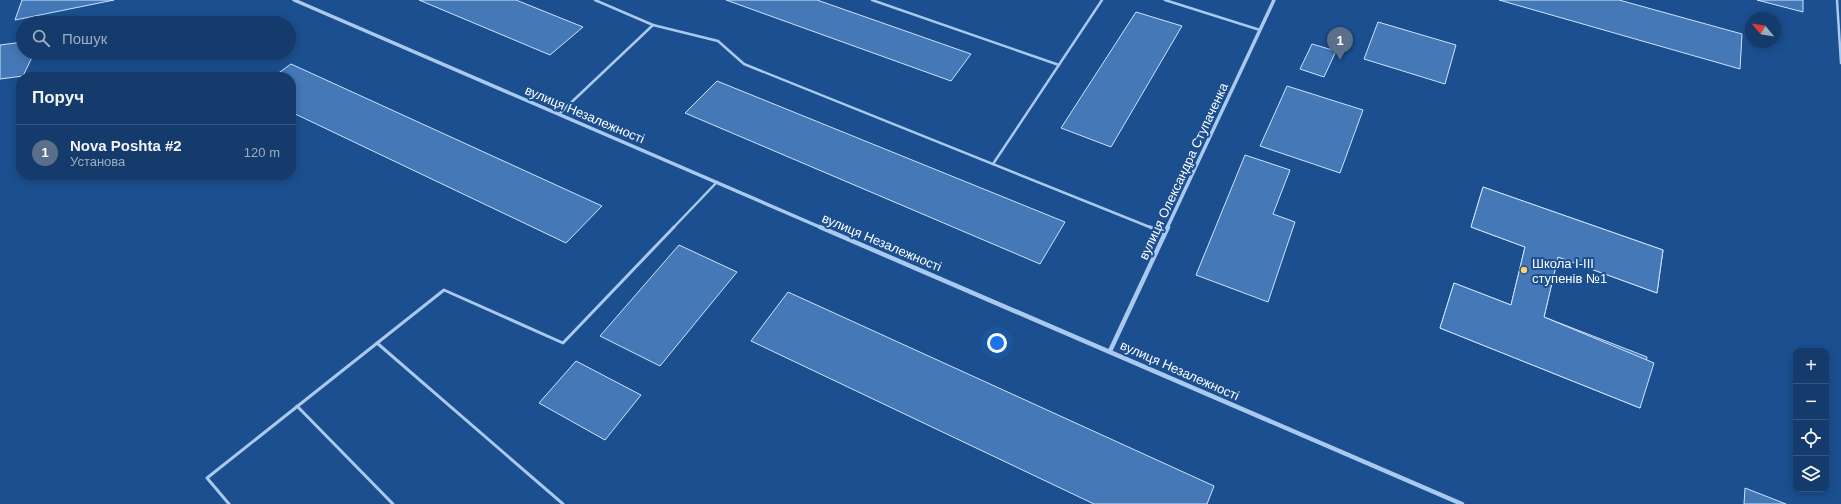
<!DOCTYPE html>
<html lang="uk">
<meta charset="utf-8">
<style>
:root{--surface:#143b6b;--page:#1d4271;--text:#f1f3f6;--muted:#9dadc1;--line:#33557e;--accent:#ffd166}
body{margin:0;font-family:Arial,sans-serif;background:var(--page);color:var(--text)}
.controls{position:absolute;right:12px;bottom:12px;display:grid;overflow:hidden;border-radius:8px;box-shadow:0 2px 10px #0003}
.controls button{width:36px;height:36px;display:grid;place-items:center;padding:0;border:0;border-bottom:1px solid var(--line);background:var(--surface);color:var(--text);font:20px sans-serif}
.compass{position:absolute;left:1745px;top:12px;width:36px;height:36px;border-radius:50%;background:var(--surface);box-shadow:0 2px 10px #0003;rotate:300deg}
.you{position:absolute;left:997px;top:343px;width:14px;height:14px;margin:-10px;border:3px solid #fff;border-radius:50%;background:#1a73e8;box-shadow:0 0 0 6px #1a73e833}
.badge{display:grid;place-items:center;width:26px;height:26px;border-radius:50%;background:var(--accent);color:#fff;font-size:13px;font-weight:700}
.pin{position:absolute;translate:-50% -33px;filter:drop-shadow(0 1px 2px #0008)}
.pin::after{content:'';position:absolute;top:21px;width:14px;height:12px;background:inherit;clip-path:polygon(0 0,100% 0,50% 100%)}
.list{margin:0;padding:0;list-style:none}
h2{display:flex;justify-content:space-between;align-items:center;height:52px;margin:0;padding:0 16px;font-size:17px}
h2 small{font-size:13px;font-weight:400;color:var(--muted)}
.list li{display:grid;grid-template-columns:26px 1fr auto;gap:12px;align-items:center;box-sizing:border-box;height:56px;padding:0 16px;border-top:1px solid var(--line)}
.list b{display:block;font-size:15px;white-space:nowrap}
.list p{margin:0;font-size:13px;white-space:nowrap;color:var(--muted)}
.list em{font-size:13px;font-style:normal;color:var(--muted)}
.icon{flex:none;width:22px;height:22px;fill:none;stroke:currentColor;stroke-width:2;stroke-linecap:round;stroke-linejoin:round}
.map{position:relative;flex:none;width:1841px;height:504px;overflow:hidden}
.search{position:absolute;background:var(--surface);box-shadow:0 2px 10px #0003;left:16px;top:16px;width:280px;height:44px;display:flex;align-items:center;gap:10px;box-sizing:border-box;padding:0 14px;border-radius:22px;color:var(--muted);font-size:15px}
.panel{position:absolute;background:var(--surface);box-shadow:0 2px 10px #0003;left:16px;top:72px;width:280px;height:108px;border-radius:16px}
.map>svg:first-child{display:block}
.building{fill:#4478b7;stroke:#cfe3fa}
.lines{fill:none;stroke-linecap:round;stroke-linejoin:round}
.service-far1{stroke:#a9c9ee;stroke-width:2.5}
.service{stroke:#a9c9ee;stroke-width:3}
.minor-far1{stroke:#a9c9ee;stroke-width:3.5}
.minor{stroke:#a9c9ee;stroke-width:4.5}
.poi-dot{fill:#ffd166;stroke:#1b4f8f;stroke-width:1.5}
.labels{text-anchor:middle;stroke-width:4;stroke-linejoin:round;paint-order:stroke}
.street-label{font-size:13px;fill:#fff;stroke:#1b4f8f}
.poi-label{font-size:13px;fill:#fff;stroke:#1b4f8f;text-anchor:start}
</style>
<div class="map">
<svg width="1841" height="504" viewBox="0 0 1841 504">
<rect width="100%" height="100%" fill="#1b4f8f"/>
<g class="building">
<path d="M22 0H114L15 20Z"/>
<path d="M419 0H516L583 27 550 55Z"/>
<path d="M726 0H817L971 54 951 81Z"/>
<path d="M1499 0H1619L1742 34 1740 69Z"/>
<path d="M1757 0H1803V12Z"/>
<path d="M1136 12 1182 26 1111 147 1061 128Z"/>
<path d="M83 18 81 23H45Z"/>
<path d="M1378 22 1456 45 1445 84 1364 59Z"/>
<path d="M23 42V53H34L23 76 0 79V45Z"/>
<path d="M1312 44 1336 51 1324 77 1300 69Z"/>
<path d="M291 64 602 206 566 243 291 112V77H273Z"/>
<path d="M717 81 1065 222 1040 264 685 113Z"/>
<path d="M1287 86 1363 110 1340 173 1260 146Z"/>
<path d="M1245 155 1290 170 1273 214 1295 222 1268 302 1196 275Z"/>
<path d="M1483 187 1663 250 1657 293 1558 257 1544 317 1647 357 1640 408 1440 328 1454 283 1511 305 1525 247 1471 227Z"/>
<path d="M1483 187 1663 250 1657 293 1558 257 1544 317 1654 363 1640 408 1440 328 1454 283 1511 305 1525 247 1471 227Z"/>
<path d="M679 245 737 272 660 366 600 336Z"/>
<path d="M788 292 1214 486 1207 504H1094L751 341Z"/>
<path d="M576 361 641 395 605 440 539 403Z"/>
<path d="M1745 488 1786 504H1744Z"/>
</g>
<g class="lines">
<g class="service-far1">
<path d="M872 0 1059 65"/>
<path d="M1165 0 1260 30"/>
<path d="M1837 0 1841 63"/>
<path d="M653 25 718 41 744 64 1152 228"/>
<path d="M559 114 653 25 595 0"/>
<path d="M993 164 1102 0"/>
<path d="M673 228 717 182"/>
</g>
<g class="service">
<path d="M1150 227 1165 233"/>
<path d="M377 343 563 504"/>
<path d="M297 406 393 504"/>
<path d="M229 504 207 478 444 290 563 343 674 227"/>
</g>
<g class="minor-far1">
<path d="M294 0 822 228"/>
<path d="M1167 228 1274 0"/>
</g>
<g class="minor">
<path d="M820 227 1462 504"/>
<path d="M1110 351 1168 227"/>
</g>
</g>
<circle class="poi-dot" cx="1524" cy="270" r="4"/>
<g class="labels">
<g class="street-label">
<text transform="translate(585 114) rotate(23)" y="5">вулиця Незалежності</text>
<text transform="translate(1183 171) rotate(-65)" y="5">вулиця Олександра Ступаченка</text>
<text transform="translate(882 242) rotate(23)" y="5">вулиця Незалежності</text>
<text transform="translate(1180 370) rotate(24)" y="5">вулиця Незалежності</text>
</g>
<g class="poi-label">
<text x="1532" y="268">Школа І-ІІІ<tspan x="1532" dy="15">ступенів №1</tspan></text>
</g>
</g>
</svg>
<div class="controls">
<button>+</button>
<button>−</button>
<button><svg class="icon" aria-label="locate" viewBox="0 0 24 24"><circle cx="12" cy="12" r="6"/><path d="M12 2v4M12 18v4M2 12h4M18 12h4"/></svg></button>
<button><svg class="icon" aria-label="layers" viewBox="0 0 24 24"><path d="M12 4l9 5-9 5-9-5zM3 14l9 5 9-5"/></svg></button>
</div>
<svg class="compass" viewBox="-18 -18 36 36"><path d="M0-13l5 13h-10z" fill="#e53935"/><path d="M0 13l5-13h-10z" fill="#9dadc1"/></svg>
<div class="you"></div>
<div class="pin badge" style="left:1340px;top:60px;background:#5c6f8a">1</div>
<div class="search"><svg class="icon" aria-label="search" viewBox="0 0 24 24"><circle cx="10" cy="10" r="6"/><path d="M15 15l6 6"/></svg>Пошук</div>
<section class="panel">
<h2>Поруч<small></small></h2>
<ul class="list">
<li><span class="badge" style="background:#5c6f8a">1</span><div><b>Nova Poshta #2</b><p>Установа</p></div><em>120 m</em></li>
</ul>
</section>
</div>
